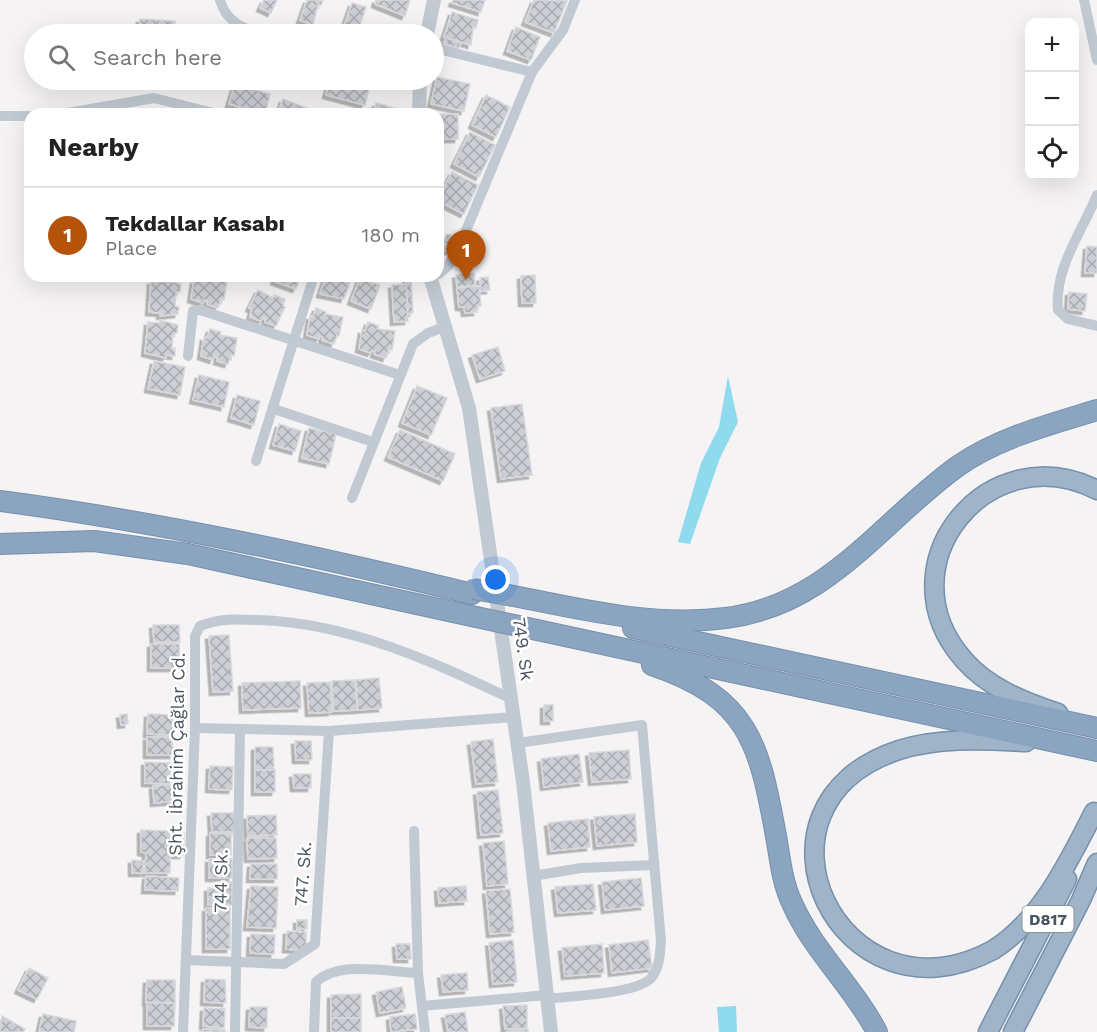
<!DOCTYPE html>
<meta charset="utf-8">
<style>
:root{--surface:#fff;--page:#f6f6f6;--text:#222;--muted:#767676;--line:#e0e0e0;--accent:#b45309}
body{margin:0;font-family:"Work Sans",sans-serif;background:var(--page);color:var(--text)}
.controls{position:absolute;right:18px;top:18px;display:grid;overflow:hidden;border-radius:12px;box-shadow:0 6px 24px #0002}
.controls button{width:54px;height:54px;display:grid;place-items:center;padding:0;border:0;border-bottom:2px solid var(--line);background:var(--surface);color:var(--text);font:30px sans-serif}
.you{position:absolute;left:496px;top:580px;width:21px;height:21px;margin:-15px;border:4px solid #fff;border-radius:50%;background:#1a73e8;box-shadow:0 0 0 9px #1a73e833}
.badge{display:grid;place-items:center;width:39px;height:39px;border-radius:50%;background:var(--accent);color:#fff;font-size:20px;font-weight:700}
.pin{position:absolute;translate:-50% -50px;filter:drop-shadow(0 2px 3px #0008)}
.pin::after{content:'';position:absolute;top:32px;width:21px;height:18px;background:inherit;clip-path:polygon(0 0,100% 0,50% 100%)}
.list{margin:0;padding:0;list-style:none}
h2{display:flex;justify-content:space-between;align-items:center;height:78px;margin:0;padding:0 24px;font-size:26px}
h2 small{font-size:20px;font-weight:400;color:var(--muted)}
.list li{display:grid;grid-template-columns:39px 1fr auto;gap:18px;align-items:center;box-sizing:border-box;height:96px;padding:0 24px;border-top:2px solid var(--line)}
.list b{display:block;font-size:22px;white-space:nowrap}
.list p{margin:0;font-size:20px;white-space:nowrap;color:var(--muted)}
.list em{font-size:20px;font-style:normal;color:var(--muted)}
.icon{flex:none;width:33px;height:33px;fill:none;stroke:currentColor;stroke-width:2;stroke-linecap:round;stroke-linejoin:round}
.map{position:relative;flex:none;width:1097px;height:1032px;overflow:hidden}
.search{position:absolute;background:var(--surface);box-shadow:0 6px 24px #0002;left:24px;top:24px;width:420px;height:66px;display:flex;align-items:center;gap:15px;box-sizing:border-box;padding:0 21px;border-radius:33px;color:var(--muted);font-size:22px}
.panel{position:absolute;background:var(--surface);box-shadow:0 6px 24px #0002;left:24px;top:108px;width:420px;height:174px;border-radius:18px}
.map>svg:first-child{display:block}
.water{fill:#90daee}
.building{fill:url(#building-cross-hatch);stroke:#d7d9de;stroke-width:1.5;filter:url(#shadow)}
.lines{fill:none;stroke-linecap:round;stroke-linejoin:round}
.trunk-casing{stroke:#7690ad;stroke-width:21}
.motorway-casing{stroke:#7690ad;stroke-width:22}
.minor{stroke:#c1cad2;stroke-width:10}
.tertiary{stroke:#c1cad2;stroke-width:14}
.trunk{stroke:#9fb4c9;stroke-width:18}
.motorway{stroke:#8ba5c1;stroke-width:20}
.motorway-bridge-casing{stroke:#7690ad;stroke-width:22;stroke-linecap:butt}
.motorway-bridge{stroke:#8ba5c1;stroke-width:20}
.labels{text-anchor:middle;stroke-width:5;stroke-linejoin:round;paint-order:stroke}
.shield{fill:#fff;stroke:#808990;stroke-width:1.5}
.shield-label{font-size:16px;font-weight:bold;fill:#4a5661}
.street-label{font-size:18px;fill:#4a5661;stroke:#fff}
</style>
<div class="map">
<svg width="1097" height="1032" viewBox="0 0 1097 1032">
<defs>
<pattern id="building-cross-hatch" width="8" height="8" patternUnits="userSpaceOnUse" patternTransform="scale(1.5)"><rect width="8" height="8" fill="#cdcfd5"/><path d="M0 0l8 8M0 8l8-8" fill="none" stroke="#a8abb0"/></pattern>
<filter id="shadow"><feDropShadow dx="-3.5" dy="3.5" stdDeviation="0" flood-color="#0004"/></filter>
</defs>
<rect width="100%" height="100%" fill="#f5f3f3"/>
<g class="water">
<path d="M728 376 738 422 720 458 690 544 678 542 701 463 719 427Z"/>
<path d="M736 1006 737 1032H719L717 1007Z"/>
</g>
<g class="building">
<path d="M264 0H277L271 13 260 8Z"/>
<path d="M307 0H323L321 5 318 4 313 25 300 20Z"/>
<path d="M376 0H410L405 16 375 4Z"/>
<path d="M453 0H485L481 12 452 3Z"/>
<path d="M534 0 567 1 554 33 525 22Z"/>
<path d="M352 3 366 7 357 34 342 32Z"/>
<path d="M452 12 478 20 476 28 473 27 471 45 444 37Z"/>
<path d="M140 19 175 21 174 34H139Z"/>
<path d="M516 27 540 37 531 60 507 51Z"/>
<path d="M446 38 461 43 459 48 444 44Z"/>
<path d="M437 77 470 84 464 111 431 104Z"/>
<path d="M330 80H348L370 85 365 105 326 95Z"/>
<path d="M235 84 270 94 265 114 229 104Z"/>
<path d="M486 95 510 107 496 137 472 125Z"/>
<path d="M283 99 317 112 316 114H278Z"/>
<path d="M376 103 398 109 396 114H373Z"/>
<rect x="438" y="114" width="20" height="25"/>
<path d="M470 132 495 145 479 177 454 164Z"/>
<path d="M452 172 478 185 464 214 438 201Z"/>
<path d="M446 234 451 235 449 245 444 243Z"/>
<path d="M438 244 449 246V251L438 249Z"/>
<path d="M1087 246 1097 247V273H1085Z"/>
<path d="M474 273 475 285 457 287 456 275Z"/>
<path d="M535 275 536 303H522L521 276Z"/>
<path d="M199 276H211L210 279 215 280 216 278 227 281 224 300 221 299 218 308 207 304 208 301 204 300 203 303 191 299 194 280 197 281Z"/>
<path d="M276 276H301L296 289 274 281Z"/>
<path d="M326 276H352L344 299 320 294Z"/>
<path d="M488 277 490 290 481 291 480 278Z"/>
<path d="M360 278 380 285 371 309 351 301Z"/>
<path d="M162 279 181 284 180 292H176L175 306 179 307 178 314 160 316 161 313 149 312 151 281 162 282Z"/>
<path d="M406 279H411L413 313 408 314Z"/>
<path d="M406 284 408 321 394 322 392 285Z"/>
<path d="M479 286 481 306H476L477 312 465 313 464 307H459L457 288Z"/>
<path d="M258 290 273 298 274 295 285 299 283 306 285 307 276 326 265 322 266 319 262 318 261 321 250 317 252 309 249 308Z"/>
<path d="M1069 292 1087 294 1085 311 1068 309Z"/>
<path d="M316 308 326 312 325 314 343 317 339 336 337 335 334 344 322 340 323 337 320 336 319 339 307 335 310 316 313 317Z"/>
<path d="M160 320 178 325 177 333H173L172 348H175V356L166 355V358L145 353 148 322 159 323Z"/>
<path d="M368 322 379 326 377 329 395 331 392 350 389 349 386 358 374 354 375 351 372 350 371 353 359 349 362 330 365 331Z"/>
<path d="M210 329 221 332 220 335 237 338 234 356 231 355 228 364 217 361 218 357 214 356 213 360 201 356 204 337 207 338Z"/>
<path d="M498 347 505 371 480 379 472 355Z"/>
<path d="M154 361 185 367 180 395 148 389Z"/>
<path d="M199 375 229 382 224 407 193 400Z"/>
<path d="M417 386 447 398 431 435 402 423Z"/>
<path d="M237 395 260 401 254 425 231 418Z"/>
<path d="M522 404 532 475 501 479 491 408Z"/>
<path d="M279 424 301 431 295 451 273 445Z"/>
<path d="M309 428 336 434 329 464 302 458Z"/>
<path d="M400 430 455 454 443 481 388 457Z"/>
<path d="M153 625H179L180 642H154Z"/>
<path d="M229 635 233 691 213 692 209 636Z"/>
<path d="M151 644H179L180 668H151Z"/>
<path d="M379 678 382 708 358 710 356 680Z"/>
<path d="M355 680 357 710 334 711 332 681Z"/>
<path d="M300 681 301 708 243 710 242 683Z"/>
<path d="M330 682 332 712 309 713 307 683Z"/>
<rect x="544" y="705" width="9" height="16"/>
<path d="M127 714 128 724 121 725 120 715Z"/>
<path d="M148 714 173 715V735L147 734Z"/>
<path d="M147 737H172L173 755H147Z"/>
<path d="M493 739 498 782 476 784 471 742Z"/>
<path d="M295 741H311L312 760H296Z"/>
<path d="M255 747H273L274 770H255Z"/>
<path d="M629 750 631 779 592 782 589 753Z"/>
<path d="M579 754 583 782 544 787 541 759Z"/>
<path d="M145 762 171 763 170 784 145 783Z"/>
<path d="M210 766 233 767 232 790 209 789Z"/>
<rect x="255" y="770" width="20" height="22"/>
<path d="M293 774H311V788H294Z"/>
<path d="M176 784 177 801 154 803 153 786Z"/>
<path d="M498 790 503 833 481 835 477 792Z"/>
<path d="M211 813H234L235 832H212Z"/>
<path d="M635 814 637 842 597 846 594 817Z"/>
<path d="M276 815 277 835 248 836 247 816Z"/>
<path d="M588 819 590 847 551 851 548 823Z"/>
<path d="M141 830 171 831 170 873H145L146 853 141 852Z"/>
<path d="M173 833H184L183 855H173Z"/>
<path d="M210 833 231 834V855H210Z"/>
<path d="M247 838H276L277 858 248 859Z"/>
<path d="M504 841 508 884 487 886 483 843Z"/>
<rect x="209" y="859" width="23" height="19"/>
<path d="M132 860 143 861V873H132Z"/>
<path d="M251 864H277V879H250Z"/>
<path d="M146 876 179 878 178 891 145 890Z"/>
<path d="M641 878 644 906 605 910 602 882Z"/>
<path d="M217 882H232V905H208V888H217Z"/>
<path d="M593 884 596 910 558 913 555 887Z"/>
<path d="M251 886 278 887 276 928 247 927Z"/>
<path d="M466 886 467 901 439 903 438 888Z"/>
<path d="M510 889 514 932 490 934 486 891Z"/>
<rect x="206" y="908" width="24" height="41"/>
<rect x="297" y="920" width="10" height="9"/>
<path d="M287 931 306 932V944L299 950 286 949Z"/>
<path d="M251 934 275 935 274 954 250 953Z"/>
<path d="M513 940 517 982 493 984 489 943Z"/>
<path d="M648 940 652 968 612 973 609 945Z"/>
<path d="M396 944H410L411 959H397Z"/>
<path d="M602 944 604 973 565 976 562 948Z"/>
<path d="M29 968 48 978 37 999 18 990Z"/>
<path d="M467 973 468 990 443 992 441 975Z"/>
<path d="M205 979 225 980 226 1003 204 1002Z"/>
<path d="M147 980H175V1003L146 1002Z"/>
<path d="M402 987 406 1008 380 1013 376 992Z"/>
<path d="M361 994V1018H331V995Z"/>
<path d="M147 1003H175L174 1026H147Z"/>
<path d="M527 1005V1028L505 1029 503 1006Z"/>
<path d="M250 1007H267V1028L249 1027Z"/>
<path d="M204 1008 225 1009 224 1028 203 1026Z"/>
<path d="M465 1012 468 1032H448L445 1015Z"/>
<path d="M43 1014 76 1021 74 1032H39Z"/>
<path d="M415 1014 417 1029 391 1032 390 1017Z"/>
<path d="M2 1016 25 1029 23 1032H0Z"/>
<rect x="331" y="1018" width="30" height="14"/>
<path d="M203 1029 225 1030V1032H203Z"/>
<path d="M528 1029V1032H506Z"/>
</g>
<g class="lines">
<defs>
<g id="trunk">
<path d="M1058 713C1024 702 987 687 964 660 881 567 987 434 1097 490"/>
<path d="M1026 742C984 740 940 737 899 750 731 805 840 1032 993 950 1041 920 1069 861 1094 812"/>
<path d="M988 1032 1067 879"/>
<path d="M1013 1032 1081 900 1097 863"/>
</g>
<g id="motorway">
<path d="M0 501C159 522 316 556 472 594"/>
<path d="M0 544 94 541 188 554 476 617"/>
<path d="M514 596C583 610 655 627 726 618 829 605 880 522 958 466 998 438 1051 424 1097 410"/>
<path d="M514 625 1097 751"/>
<path d="M633 628 1097 728"/>
<path d="M652 665C749 698 759 743 776 836 780 858 782 882 792 903 813 951 853 986 877 1032"/>
</g>
</defs>
<use href="#trunk" class="trunk-casing"/>
<use href="#motorway" class="motorway-casing"/>
<g class="minor">
<path d="M220 0C226 22 243 29 264 34"/>
<path d="M1084 0 1097 60"/>
<path d="M434 48 532 72"/>
<path d="M62 114 154 98 217 114"/>
<path d="M0 116H30"/>
<path d="M1097 195C1082 232 1054 268 1058 310L1068 319 1097 326"/>
<path d="M438 274 448 266 460 245 532 72 563 30 575 0"/>
<path d="M188 356 193 311 200 310 400 375"/>
<path d="M274 409 373 442"/>
<path d="M256 461 314 276"/>
<path d="M352 498 413 344 428 333 444 327"/>
<path d="M329 731 514 717"/>
<path d="M518 743 642 725 661 941C660 953 660 966 652 977 639 994 569 996 547 999"/>
<path d="M414 831 418 973 425 1032"/>
<path d="M533 876 581 868 654 865"/>
<path d="M187 960 284 964 315 944 329 731 195 728"/>
<path d="M422 1006 547 995"/>
<path d="M183 1032 195 728V636L200 626C220 618 237 619 258 620 350 623 431 661 512 699"/>
<path d="M235 1032 240 731"/>
<path d="M314 1032 316 982C340 960 389 972 418 973"/>
</g>
<g class="tertiary">
<path d="M427 34 434 0"/>
<path d="M419 114 420 80"/>
<path d="M430 276 469 408 523 782 551 1032"/>
</g>
<use href="#trunk" class="trunk"/>
<use href="#motorway" class="motorway"/>
<defs>
<g id="motorway-bridge">
<path d="M473 589 514 596"/>
<path d="M476 617 514 625"/>
</g>
</defs>
<use href="#motorway-bridge" class="motorway-bridge-casing"/>
<use href="#motorway-bridge" class="motorway-bridge"/>
</g>
<g class="labels">
<rect class="shield" x="1022.5" y="906" width="51" height="26" rx="4.5"/>
<g class="shield-label">
<text x="1048" y="925">D817</text>
</g>
<g class="street-label">
<text transform="translate(523 649) rotate(82)" y="6">749. Sk</text>
<text transform="translate(177 754) rotate(-89)" y="6">Şht. İbrahim Çağlar Cd.</text>
<text transform="translate(303 874) rotate(-86)" y="6">747. Sk.</text>
<text transform="translate(221 881) rotate(-89)" y="6">744 Sk.</text>
</g>
</g>
</svg>
<div class="controls">
<button>+</button>
<button>−</button>
<button><svg class="icon" aria-label="locate" viewBox="0 0 24 24"><circle cx="12" cy="12" r="6"/><path d="M12 2v4M12 18v4M2 12h4M18 12h4"/></svg></button>
</div>
<div class="you"></div>
<div class="pin badge" style="left:466px;top:280px">1</div>
<div class="search"><svg class="icon" aria-label="search" viewBox="0 0 24 24"><circle cx="10" cy="10" r="6"/><path d="M15 15l6 6"/></svg>Search here</div>
<section class="panel">
<h2>Nearby<small></small></h2>
<ul class="list">
<li><span class="badge">1</span><div><b>Tekdallar Kasabı</b><p>Place</p></div><em>180 m</em></li>
</ul>
</section>
</div>
